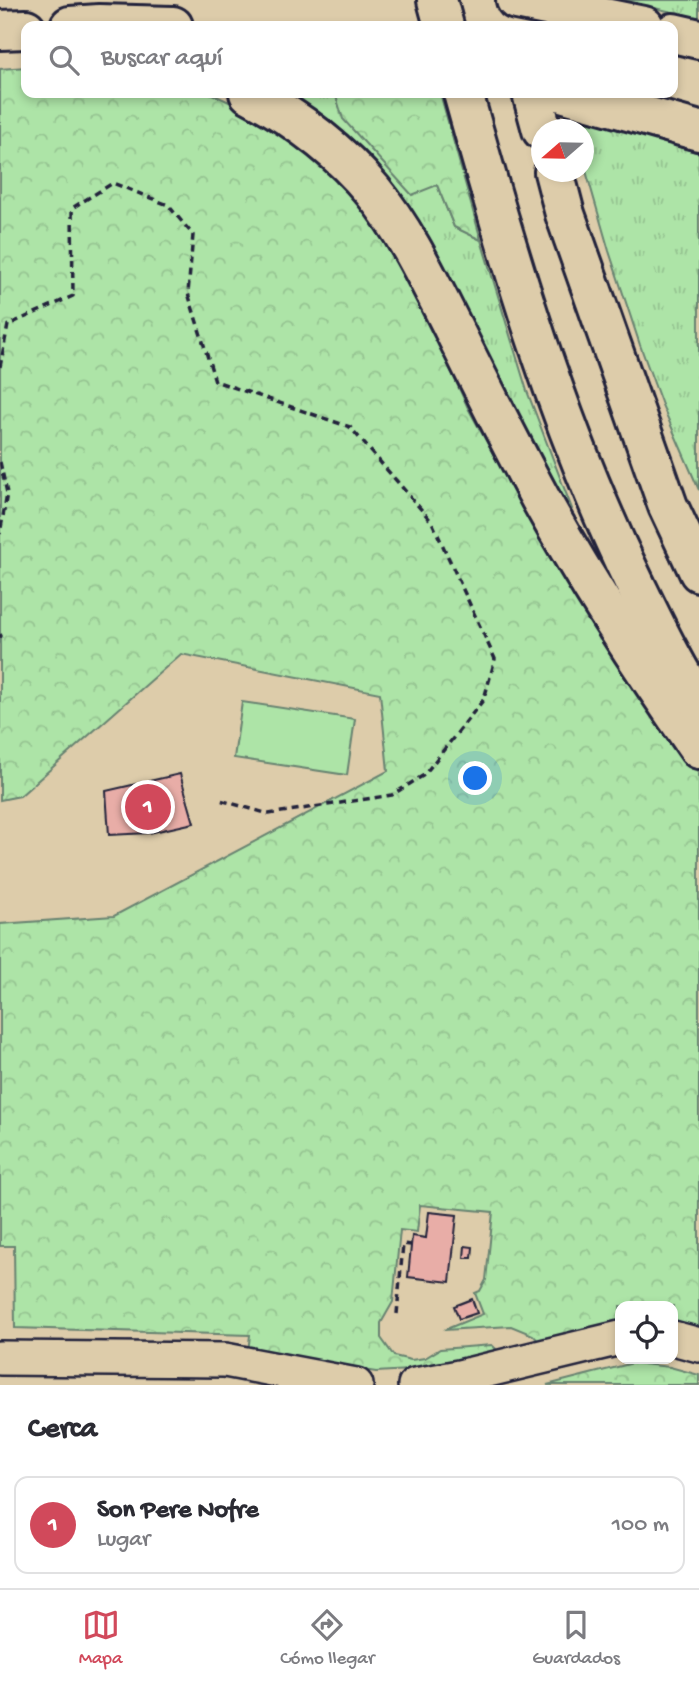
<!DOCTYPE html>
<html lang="es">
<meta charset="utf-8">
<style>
:root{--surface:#fff;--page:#f7f7f7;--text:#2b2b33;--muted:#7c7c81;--line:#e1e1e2;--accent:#d1495b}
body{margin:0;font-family:"Gochi Hand",sans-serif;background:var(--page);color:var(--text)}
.controls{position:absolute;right:21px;bottom:21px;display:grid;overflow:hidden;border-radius:14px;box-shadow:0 4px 10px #0003}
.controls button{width:63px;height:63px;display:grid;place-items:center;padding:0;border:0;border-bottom:2px solid var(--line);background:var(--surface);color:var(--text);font:35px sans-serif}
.compass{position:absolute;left:531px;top:119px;width:63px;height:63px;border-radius:50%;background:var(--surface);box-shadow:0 4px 10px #0003;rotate:250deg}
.you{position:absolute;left:476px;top:779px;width:24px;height:24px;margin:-18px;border:5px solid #fff;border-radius:50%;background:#1a73e8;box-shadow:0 0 0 10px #1a73e833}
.badge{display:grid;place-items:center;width:46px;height:46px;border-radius:50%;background:var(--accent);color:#fff;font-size:23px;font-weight:700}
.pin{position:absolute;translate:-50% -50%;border:4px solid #fff;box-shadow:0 2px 7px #0006}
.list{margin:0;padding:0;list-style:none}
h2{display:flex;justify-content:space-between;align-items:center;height:91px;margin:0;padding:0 28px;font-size:30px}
h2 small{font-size:23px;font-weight:400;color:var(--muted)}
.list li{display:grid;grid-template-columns:46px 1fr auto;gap:21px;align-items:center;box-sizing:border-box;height:98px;margin:0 14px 14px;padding:0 14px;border:2px solid var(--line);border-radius:14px}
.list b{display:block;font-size:26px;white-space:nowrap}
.list p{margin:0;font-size:23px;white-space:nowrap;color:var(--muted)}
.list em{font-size:23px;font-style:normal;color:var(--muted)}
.icon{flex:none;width:38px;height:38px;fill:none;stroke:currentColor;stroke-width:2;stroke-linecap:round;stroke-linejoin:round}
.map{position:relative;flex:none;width:699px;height:1385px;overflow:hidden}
.search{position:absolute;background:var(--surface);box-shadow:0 4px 10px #0003;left:21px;right:21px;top:21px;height:77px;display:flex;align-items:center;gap:18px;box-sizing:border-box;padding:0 24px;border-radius:14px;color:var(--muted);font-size:26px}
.sheet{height:203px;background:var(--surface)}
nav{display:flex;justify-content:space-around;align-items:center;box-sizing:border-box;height:98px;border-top:2px solid var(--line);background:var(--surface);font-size:19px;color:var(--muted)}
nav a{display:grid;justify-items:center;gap:4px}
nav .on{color:var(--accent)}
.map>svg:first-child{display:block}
.grass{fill:url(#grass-tufts);stroke:#688371;stroke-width:2}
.forest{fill:url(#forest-crowns);stroke:#688371;stroke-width:2}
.garden{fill:#ade4a7;stroke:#688371;stroke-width:2}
.building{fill:#e8ada7;stroke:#22223b;stroke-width:2}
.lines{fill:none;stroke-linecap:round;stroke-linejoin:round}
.secondary-casing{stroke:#22223b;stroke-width:38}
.highway-casing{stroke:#22223b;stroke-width:44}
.path{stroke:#22223b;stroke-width:3.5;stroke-dasharray:7 5;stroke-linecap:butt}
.secondary{stroke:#dca;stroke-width:33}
.highway{stroke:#dca;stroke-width:38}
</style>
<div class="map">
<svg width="699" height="1385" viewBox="0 0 699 1385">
<defs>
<pattern id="grass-tufts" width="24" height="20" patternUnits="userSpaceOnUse" patternTransform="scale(1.75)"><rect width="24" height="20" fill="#ade4a7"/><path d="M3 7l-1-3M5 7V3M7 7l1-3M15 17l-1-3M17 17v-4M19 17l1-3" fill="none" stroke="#95c391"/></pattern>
<pattern id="forest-crowns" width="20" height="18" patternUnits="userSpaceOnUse" patternTransform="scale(1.75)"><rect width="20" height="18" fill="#ade4a7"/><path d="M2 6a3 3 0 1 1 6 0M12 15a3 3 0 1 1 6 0" fill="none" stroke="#95c391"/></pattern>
</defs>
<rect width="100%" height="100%" fill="#dca"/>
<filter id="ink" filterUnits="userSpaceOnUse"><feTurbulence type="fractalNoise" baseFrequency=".0143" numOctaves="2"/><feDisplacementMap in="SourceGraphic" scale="14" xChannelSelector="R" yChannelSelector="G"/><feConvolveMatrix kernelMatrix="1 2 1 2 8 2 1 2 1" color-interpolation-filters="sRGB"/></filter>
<g filter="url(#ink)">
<g class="grass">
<path d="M619 0H699V18Z"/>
<path d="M278 93H335L344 119 437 185 454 227 481 240 527 391 572 509 567 513Z"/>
<path d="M569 113 699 153V490L662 405 640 345 609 251 584 164V130L573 129Z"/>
</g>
<g class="forest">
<path d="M26 67V93H210L253 113 300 143 342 182 385 237 414 289 468 408 537 533 699 773V1330L673 1324V1306H620V1323L541 1344 533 1335 511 1326 444 1330 483 1314 475 1293 480 1291 486 1280 493 1212 420 1205 417 1232 400 1230 393 1302 381 1323V1338L394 1356 411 1360 425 1358 440 1349 492 1345 500 1353 426 1369 376 1372 248 1352 250 1335 15 1328 14 1246H0V924L114 916 388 771 380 693 181 654 20 796 0 800V69Z"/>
<path d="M335 93H440L481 240 454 227 437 185 412 195 343 119Z"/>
<path d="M633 1363 670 1367 699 1375V1385H547Z"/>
</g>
<path class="garden" d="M242 702 355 719 347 775 234 758Z"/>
<g class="building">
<path d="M180 774 194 823 149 833 109 835 106 791Z"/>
<path d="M429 1212 457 1215 450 1282 408 1277 412 1236 426 1238Z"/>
<path d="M465 1246 473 1247 472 1258H464Z"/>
<path d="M472 1299 477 1313 459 1319 454 1306Z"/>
</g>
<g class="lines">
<defs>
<g id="secondary">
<path d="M673 1338 699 1345"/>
<path d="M0 1358 225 1360 356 1385"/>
<path d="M415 1385 459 1377 620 1338"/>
</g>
<g id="highway">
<path d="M437 0 444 26"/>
<path d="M516 0 644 26"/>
<path d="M70 26 99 24 173 26"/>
<path d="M0 30 26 29"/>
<path d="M673 33 699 39"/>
<path d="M249 93C296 118 339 150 373 191 407 233 429 281 453 328 481 385 510 442 540 498 588 585 642 668 699 749"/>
<path d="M463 93C509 259 558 426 634 582 654 623 674 665 699 703"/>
<path d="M532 93 542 130"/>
<path d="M565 93 699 131"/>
<path d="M554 172 565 214 668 506 699 572"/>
</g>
</defs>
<use href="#secondary" class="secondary-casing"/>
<use href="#highway" class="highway-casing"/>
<g class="path">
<path d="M0 367 8 325 73 296 72 208 113 183 168 205 193 235 188 293 215 381 350 427 432 522 495 659 484 699 424 775 392 795 269 814 220 800"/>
<path d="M0 462 7 493 0 534"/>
<path d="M0 634 1 636 0 638"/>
<path d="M397 1314 403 1244 411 1245"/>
</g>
<use href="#secondary" class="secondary"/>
<use href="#highway" class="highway"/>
</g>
</g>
</svg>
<div class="controls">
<button><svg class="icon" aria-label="locate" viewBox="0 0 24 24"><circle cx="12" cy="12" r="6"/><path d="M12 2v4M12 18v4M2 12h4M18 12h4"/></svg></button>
</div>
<svg class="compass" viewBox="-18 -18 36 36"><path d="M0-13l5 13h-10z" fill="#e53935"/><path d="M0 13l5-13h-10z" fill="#7c7c81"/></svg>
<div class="you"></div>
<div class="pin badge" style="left:148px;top:807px">1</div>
<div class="search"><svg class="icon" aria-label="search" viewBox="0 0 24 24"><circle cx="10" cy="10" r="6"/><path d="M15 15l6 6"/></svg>Buscar aquí</div>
</div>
<section class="sheet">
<h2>Cerca<small></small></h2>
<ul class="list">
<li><span class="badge">1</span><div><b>Son Pere Nofre</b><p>Lugar</p></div><em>100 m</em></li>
</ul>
</section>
<nav>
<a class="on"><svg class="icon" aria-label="map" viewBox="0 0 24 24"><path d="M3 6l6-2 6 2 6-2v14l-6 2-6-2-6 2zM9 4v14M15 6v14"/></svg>Mapa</a>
<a><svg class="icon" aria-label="directions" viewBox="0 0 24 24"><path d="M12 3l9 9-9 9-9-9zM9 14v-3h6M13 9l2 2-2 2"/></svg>Cómo llegar</a>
<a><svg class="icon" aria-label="saved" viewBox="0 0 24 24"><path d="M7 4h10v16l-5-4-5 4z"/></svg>Guardados</a>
</nav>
